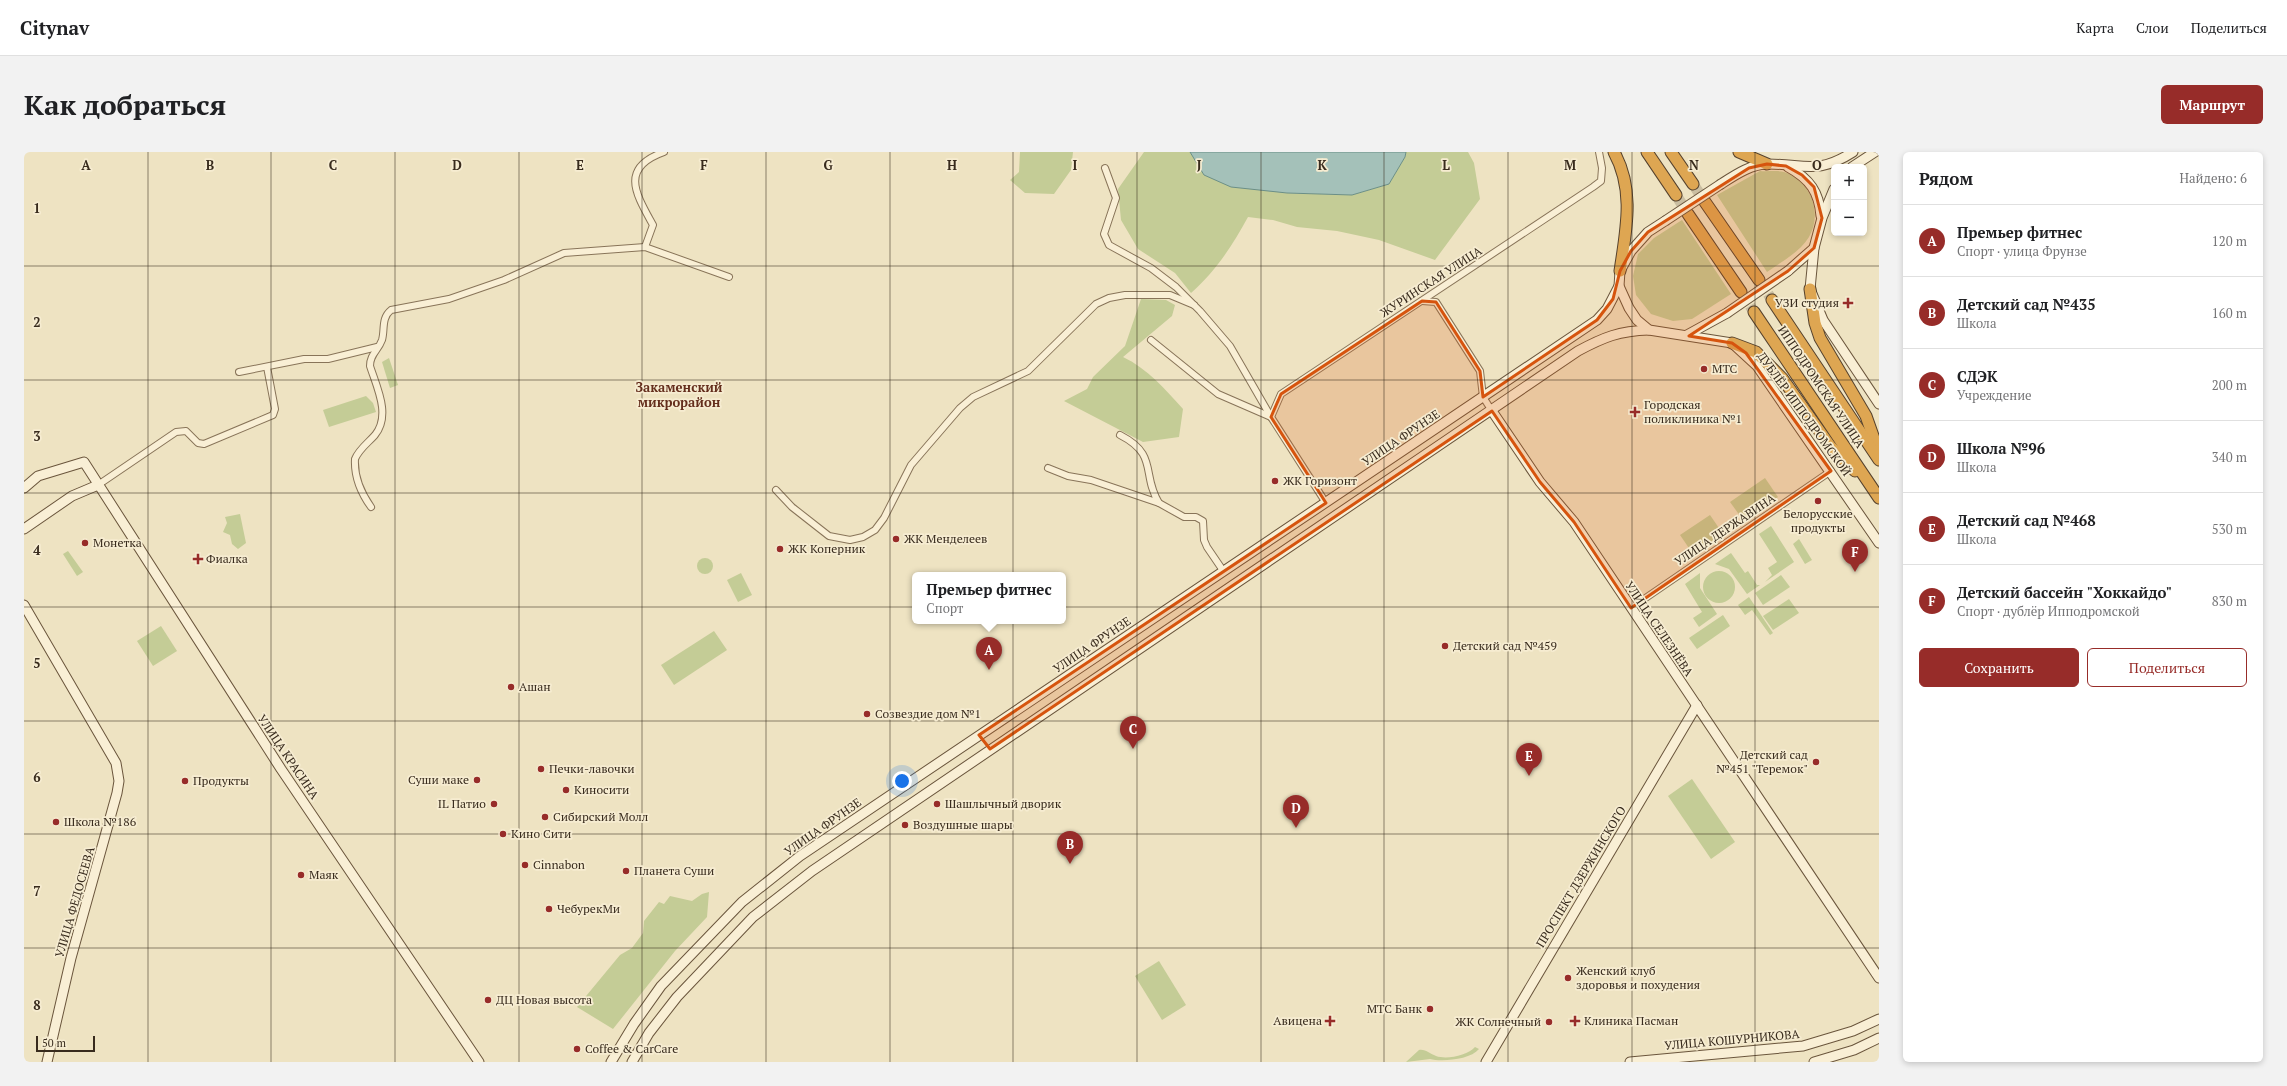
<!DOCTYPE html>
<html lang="ru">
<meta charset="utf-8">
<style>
:root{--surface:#fff;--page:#f2f2f2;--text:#202124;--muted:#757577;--line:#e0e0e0;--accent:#972c29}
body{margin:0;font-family:"PT Serif",serif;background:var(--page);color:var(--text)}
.controls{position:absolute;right:12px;top:12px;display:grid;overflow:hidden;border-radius:6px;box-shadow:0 2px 6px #0003}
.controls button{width:36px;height:36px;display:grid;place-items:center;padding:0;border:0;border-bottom:1px solid var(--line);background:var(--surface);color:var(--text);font:20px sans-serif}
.scale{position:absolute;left:12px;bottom:10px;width:59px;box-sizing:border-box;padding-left:4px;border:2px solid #382b1d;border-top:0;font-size:11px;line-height:14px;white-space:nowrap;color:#382b1d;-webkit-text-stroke:3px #f6ecd1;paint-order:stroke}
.you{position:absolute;left:878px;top:629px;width:14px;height:14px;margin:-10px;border:3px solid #fff;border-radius:50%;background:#1a73e8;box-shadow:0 0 0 6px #1a73e833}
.badge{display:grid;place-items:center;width:26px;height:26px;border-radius:50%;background:var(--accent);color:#fff;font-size:13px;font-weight:700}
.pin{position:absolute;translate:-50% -33px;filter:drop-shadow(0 1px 2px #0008)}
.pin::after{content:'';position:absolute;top:21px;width:14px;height:12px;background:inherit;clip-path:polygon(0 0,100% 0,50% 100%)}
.popup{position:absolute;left:888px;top:420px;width:154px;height:52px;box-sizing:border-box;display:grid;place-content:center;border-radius:6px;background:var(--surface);filter:drop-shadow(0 1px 3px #0005);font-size:13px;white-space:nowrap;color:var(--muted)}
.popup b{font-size:15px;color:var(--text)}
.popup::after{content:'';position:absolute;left:50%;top:100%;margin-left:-8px;border:8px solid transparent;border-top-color:var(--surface)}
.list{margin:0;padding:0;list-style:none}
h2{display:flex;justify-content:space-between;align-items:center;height:52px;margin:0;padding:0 16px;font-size:17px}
h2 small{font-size:13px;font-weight:400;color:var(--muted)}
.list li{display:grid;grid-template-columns:26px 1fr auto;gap:12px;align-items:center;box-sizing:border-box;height:72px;padding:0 16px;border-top:1px solid var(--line)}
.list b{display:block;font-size:15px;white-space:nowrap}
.list p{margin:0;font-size:13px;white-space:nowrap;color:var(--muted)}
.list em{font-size:13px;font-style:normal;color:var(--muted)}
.actions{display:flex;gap:8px;padding:12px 16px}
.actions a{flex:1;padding:9px 0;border:1px solid var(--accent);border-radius:6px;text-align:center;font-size:14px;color:var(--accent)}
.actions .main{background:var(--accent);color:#fff}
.map{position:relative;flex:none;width:1855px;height:910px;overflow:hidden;border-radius:6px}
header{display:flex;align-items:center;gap:24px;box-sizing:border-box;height:56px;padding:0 20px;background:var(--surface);border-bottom:1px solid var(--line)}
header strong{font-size:19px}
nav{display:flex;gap:22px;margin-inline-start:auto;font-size:14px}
.intro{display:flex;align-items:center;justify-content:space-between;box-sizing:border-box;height:96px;padding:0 24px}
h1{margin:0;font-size:28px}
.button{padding:10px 18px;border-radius:6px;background:var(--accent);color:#fff;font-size:14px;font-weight:700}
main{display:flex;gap:24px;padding:0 24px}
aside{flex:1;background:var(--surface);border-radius:6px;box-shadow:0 2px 6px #0003}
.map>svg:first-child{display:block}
.green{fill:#c4cc96}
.water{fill:#a4c1b9;stroke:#6b8f87}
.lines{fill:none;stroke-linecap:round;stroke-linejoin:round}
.highway-tunnel{stroke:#cabea1;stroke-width:11;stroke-dasharray:11 5.5;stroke-linecap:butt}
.street-casing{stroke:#887459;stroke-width:8}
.secondary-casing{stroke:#6a553c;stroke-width:11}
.highway-casing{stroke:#56422d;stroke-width:13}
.street{stroke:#f9efd5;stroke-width:6}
.secondary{stroke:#f9efd5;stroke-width:9}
.highway{stroke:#dea652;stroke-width:11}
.secondary-bridge-casing{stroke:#6a553c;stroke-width:11;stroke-linecap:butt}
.secondary-bridge{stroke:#f9efd5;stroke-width:9}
.marked{fill:#d6540e;fill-opacity:0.2;stroke:#d6540e;stroke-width:3;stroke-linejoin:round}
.grid{fill:none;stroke:#382b1d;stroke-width:1;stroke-opacity:0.55}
.poi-dot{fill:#972c29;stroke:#f6ecd1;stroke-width:1.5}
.labels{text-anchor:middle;stroke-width:3.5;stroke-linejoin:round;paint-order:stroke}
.street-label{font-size:12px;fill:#382b1d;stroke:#f6ecd1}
.poi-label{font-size:12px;fill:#382b1d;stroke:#f6ecd1;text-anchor:start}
.neighbourhood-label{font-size:13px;font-weight:bold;fill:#642e1c;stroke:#f6ecd1}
.grid-label{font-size:13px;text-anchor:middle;font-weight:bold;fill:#382b1d;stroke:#f6ecd1;stroke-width:3.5;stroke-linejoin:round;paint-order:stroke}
</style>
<header>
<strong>Citynav</strong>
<nav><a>Карта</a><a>Слои</a><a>Поделиться</a></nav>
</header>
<div class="intro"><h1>Как добраться</h1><a class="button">Маршрут</a></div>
<main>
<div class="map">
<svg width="1855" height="910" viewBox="0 0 1855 910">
<rect width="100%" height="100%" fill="#eee3c2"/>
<g class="green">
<path d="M996 0H1049L1047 18 1030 42 1001 41 986 28 995 20Z"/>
<path d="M1120 0H1166L1180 23 1263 41 1328 43 1365 32 1381 5 1382 0H1444L1450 11 1456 47 1411 108 1355 88 1313 79 1273 75 1249 68 1224 65C1208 94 1192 119 1167 141L1151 121 1114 97 1097 68 1094 37Z"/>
<path d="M1736 19C1743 20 1753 18 1760 20 1787 29 1799 61 1785 85 1776 100 1757 110 1743 120L1693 43Z"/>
<path d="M1658 68 1707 142 1668 167 1649 169 1627 162 1612 143 1609 124 1614 102 1630 86Z"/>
<path d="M1117 147 1142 148 1151 153 1148 164 1099 205C1124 217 1141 237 1159 257L1155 285 1119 290 1040 249 1063 237 1069 225 1101 194Z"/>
<path d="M365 206 374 233 366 236 358 210Z"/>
<path d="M342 244 349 251 352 260 305 275 299 258Z"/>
<path d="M1741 326 1754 345 1719 368 1706 350Z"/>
<path d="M216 362 222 391 214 397 208 392 206 383 199 380 203 371 201 365Z"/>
<path d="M1686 363 1699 382 1669 402 1656 383Z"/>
<path d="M1747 374 1770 410 1741 430 1748 423 1744 416 1753 410 1735 382Z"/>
<path d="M1775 387 1788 408 1781 412 1769 392Z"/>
<path d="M44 399 59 420 53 424 39 402Z"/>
<path d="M1707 401 1721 421 1724 419 1733 433H1736L1723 442 1705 417 1691 412Z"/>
<circle cx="681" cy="414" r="8"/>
<circle cx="1695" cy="435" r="16"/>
<path d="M717 421 728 443 714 450 703 428Z"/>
<path d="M1676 421V436L1693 462 1675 475 1669 466 1678 460 1661 432Z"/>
<path d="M1757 423 1766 435 1739 453 1731 441Z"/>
<path d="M1725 445 1749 481 1746 483 1728 458 1721 463 1714 453Z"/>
<path d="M1765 447 1775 461 1749 478 1739 464Z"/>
<path d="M1699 463 1706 474 1673 497 1665 486Z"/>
<path d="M137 474 153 499 129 514 113 489Z"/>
<path d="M690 479 703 498 650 533 637 513Z"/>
<path d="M1668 627 1711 690 1687 707 1644 644Z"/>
<path d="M685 740 683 765 651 799 589 877 553 855 596 803 608 796 619 781 620 769 635 750 640 752 646 744 668 749 678 742Z"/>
<path d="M1135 809 1162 853 1138 868 1111 824Z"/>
<path d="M1451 895 1455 897C1446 908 1417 910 1406 907L1382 910 1395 898C1402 897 1406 902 1412 904 1423 908 1444 903 1451 895Z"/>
</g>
<path class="water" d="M1166 0H1382L1381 5 1365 32 1328 43 1263 41 1207 35 1180 23Z"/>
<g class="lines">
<g class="highway-tunnel">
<path d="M1669 32 1681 50"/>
<path d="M1652 43 1664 62"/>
<path d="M1735 128 1748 148"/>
<path d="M1717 140 1730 160"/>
</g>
<defs>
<g id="street">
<path d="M1081 16 1092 46 1080 82 1085 93 1127 116 1152 135 1176 159 1206 194 1247 265"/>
<path d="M621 95 629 73C612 42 595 16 640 0"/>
<path d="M1398 149 1412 150 1456 219 1459 245 1468 259"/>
<path d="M1127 188 1194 242 1247 265"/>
<path d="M215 220 280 207H304L353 195"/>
<path d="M1024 316 1044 324 1067 328 1135 351C1117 322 1135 303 1096 283"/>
<path d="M74 333 152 280 162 279 174 291 180 292 249 263 251 257 243 215"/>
<path d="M752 338 768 355 805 384 826 388 839 385 851 378 860 366 887 313 936 256 949 245 1004 219 1072 152 1085 146 1101 143H1146L1170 153"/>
<path d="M1135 351 1160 365H1172L1179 369 1180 388 1183 395 1200 420"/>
<path d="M1302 351 1247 265 1257 242 1569 35 1577 29 1578 16 1575 0"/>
<path d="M347 355C337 341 330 325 331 307 335 297 344 291 351 283 367 263 353 236 346 214 346 202 354 199 358 188 361 178 357 166 367 158L425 147 480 128 540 101 621 95 705 125"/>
<path d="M1607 456 1807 319"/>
</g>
<g id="secondary">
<path d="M1764 15C1786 27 1795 40 1797 64"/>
<path d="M1828 15 1851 0"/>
<path d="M1697 32C1711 23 1727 12 1744 12 1782 12 1793 23 1829 0"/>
<path d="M1641 69 1624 80 1607 99 1596 119 1595 134 1605 156 1613 168 1625 178 1708 191 1733 214 1855 391"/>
<path d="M1790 96 1786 137 1799 168 1855 252"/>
<path d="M1764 119 1790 96 1798 66 1810 37"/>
<path d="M1663 183 1703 161"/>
<path d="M1468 259 1516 330 1550 370 1855 826"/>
<path d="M0 336 14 324 60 310 257 617 455 910"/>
<path d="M0 377 48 344 74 333"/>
<path d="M0 453 92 611 95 629 93 641 47 806 23 910"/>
<path d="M587 910 610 872 637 834 718 750 776 704 1573 168 1583 157 1595 134"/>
<path d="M608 910 625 881 653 845 729 765 788 719 1554 199C1580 185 1595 179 1625 178"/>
<path d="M1462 910 1673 553"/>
<path d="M1606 910 1779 894 1829 879 1855 867"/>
<path d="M1790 910 1830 898 1855 886"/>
</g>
<g id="highway">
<path d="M1590 0C1611 38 1602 78 1596 119"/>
<path d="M1623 0 1652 43"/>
<path d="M1647 0 1669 32"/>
<path d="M1715 0 1743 12"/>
<path d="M1681 50 1735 128"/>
<path d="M1664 62 1717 140"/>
<path d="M1786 137 1791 171 1796 186 1842 264 1854 298"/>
<path d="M1748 148 1855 308"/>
<path d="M1730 160 1855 346"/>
<path d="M1708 191 1732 200 1758 226 1806 294 1831 319"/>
</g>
</defs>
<use href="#street" class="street-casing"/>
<use href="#secondary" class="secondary-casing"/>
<use href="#highway" class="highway-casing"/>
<use href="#street" class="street"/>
<use href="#secondary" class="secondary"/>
<use href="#highway" class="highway"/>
<defs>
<g id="secondary-bridge">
<path d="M1641 69 1697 32"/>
<path d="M1703 161 1764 119"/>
</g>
</defs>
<use href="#secondary-bridge" class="secondary-bridge-casing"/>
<use href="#secondary-bridge" class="secondary-bridge"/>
</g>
<path class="marked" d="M1743 12 1762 14 1778 23 1790 35 1798 66 1790 96 1764 119 1665 184 1708 191 1722 201 1807 319 1607 456 1550 370 1516 330 1468 259 966 597 955 583 1302 351 1247 265 1257 242 1398 149 1412 150 1456 219 1459 245 1573 168 1589 147 1596 119 1607 99 1624 80 1725 16Z"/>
<path class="grid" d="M124 0V910M247 0V910M371 0V910M495 0V910M618 0V910M742 0V910M866 0V910M989 0V910M1113 0V910M1237 0V910M1360 0V910M1484 0V910M1608 0V910M1731 0V910M0 114H1855M0 228H1855M0 341H1855M0 455H1855M0 569H1855M0 682H1855M0 796H1855"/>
<g class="poi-dot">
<path d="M1822 145h4v4h4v4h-4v4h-4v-4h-4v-4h4z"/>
<circle cx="1680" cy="217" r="4"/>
<path d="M1609 254h4v4h4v4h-4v4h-4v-4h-4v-4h4z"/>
<circle cx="1251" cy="329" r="4"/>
<circle cx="1794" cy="349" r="4"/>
<circle cx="872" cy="387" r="4"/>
<circle cx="61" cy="391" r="4"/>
<circle cx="756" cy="397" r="4"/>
<path d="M172 401h4v4h4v4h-4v4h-4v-4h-4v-4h4z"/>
<circle cx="1421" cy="494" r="4"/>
<circle cx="487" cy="535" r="4"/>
<circle cx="843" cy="562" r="4"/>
<circle cx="1792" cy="610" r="4"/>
<circle cx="517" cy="617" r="4"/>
<circle cx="453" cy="628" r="4"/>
<circle cx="161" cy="629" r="4"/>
<circle cx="542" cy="638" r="4"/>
<circle cx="470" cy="652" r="4"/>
<circle cx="913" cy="652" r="4"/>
<circle cx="521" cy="665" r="4"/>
<circle cx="32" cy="670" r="4"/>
<circle cx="881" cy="673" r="4"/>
<circle cx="479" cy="682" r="4"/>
<circle cx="501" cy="713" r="4"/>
<circle cx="602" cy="719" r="4"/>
<circle cx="277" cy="723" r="4"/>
<circle cx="525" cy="757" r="4"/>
<circle cx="1544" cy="826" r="4"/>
<circle cx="464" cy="848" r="4"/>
<circle cx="1406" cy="857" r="4"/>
<path d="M1304 863h4v4h4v4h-4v4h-4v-4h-4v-4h4z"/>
<path d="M1549 863h4v4h4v4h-4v4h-4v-4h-4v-4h4z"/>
<circle cx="1525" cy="870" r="4"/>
<circle cx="553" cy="897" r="4"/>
</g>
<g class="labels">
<g class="street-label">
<text transform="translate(1407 130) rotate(-33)" y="4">ЖУРИНСКАЯ УЛИЦА</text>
<text transform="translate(1797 235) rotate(56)" y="4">ИППОДРОМСКАЯ УЛИЦА</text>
<text transform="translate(1780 262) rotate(54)" y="4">ДУБЛЁР ИППОДРОМСКОЙ</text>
<text transform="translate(1377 286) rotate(-34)" y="4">УЛИЦА ФРУНЗЕ</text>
<text transform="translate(1701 378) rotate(-34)" y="4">УЛИЦА ДЕРЖАВИНА</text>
<text transform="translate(1635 477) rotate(56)" y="4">УЛИЦА СЕЛЕЗНЁВА</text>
<text transform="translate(1068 493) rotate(-34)" y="4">УЛИЦА ФРУНЗЕ</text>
<text transform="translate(264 605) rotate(56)" y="4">УЛИЦА КРАСИНА</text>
<text transform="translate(799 675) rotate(-35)" y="4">УЛИЦА ФРУНЗЕ</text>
<text transform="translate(1557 725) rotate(-59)" y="4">ПРОСПЕКТ ДЗЕРЖИНСКОГО</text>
<text transform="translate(51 750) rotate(-74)" y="4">УЛИЦА ФЕДОСЕЕВА</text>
<text transform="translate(1708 888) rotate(-5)" y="4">УЛИЦА КОШУРНИКОВА</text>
</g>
<g class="poi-label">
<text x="1815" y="155" text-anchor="end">УЗИ студия</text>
<text x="1688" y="221">МТС</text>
<text x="1620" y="257">Городская<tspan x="1620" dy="14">поликлиника №1</tspan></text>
<text x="1259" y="333">ЖК Горизонт</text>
<text x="1794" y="366" text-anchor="middle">Белорусские<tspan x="1794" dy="14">продукты</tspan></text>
<text x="880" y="391">ЖК Менделеев</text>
<text x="69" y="395">Монетка</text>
<text x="764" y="401">ЖК Коперник</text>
<text x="182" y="411">Фиалка</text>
<text x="1429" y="498">Детский сад №459</text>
<text x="495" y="539">Ашан</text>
<text x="851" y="566">Созвездие дом №1</text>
<text x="1784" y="607" text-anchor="end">Детский сад<tspan x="1784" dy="14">№451 "Теремок"</tspan></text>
<text x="525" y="621">Печки-лавочки</text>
<text x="445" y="632" text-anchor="end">Суши маке</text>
<text x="169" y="633">Продукты</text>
<text x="550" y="642">Киносити</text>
<text x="462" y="656" text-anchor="end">IL Патио</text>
<text x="921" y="656">Шашлычный дворик</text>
<text x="529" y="669">Сибирский Молл</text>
<text x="40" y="674">Школа №186</text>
<text x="889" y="677">Воздушные шары</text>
<text x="487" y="686">Кино Сити</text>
<text x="509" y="717">Cinnabon</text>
<text x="610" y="723">Планета Суши</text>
<text x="285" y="727">Маяк</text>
<text x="533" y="761">ЧебурекМи</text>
<text x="1552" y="823">Женский клуб<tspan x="1552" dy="14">здоровья и похудения</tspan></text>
<text x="472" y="852">ДЦ Новая высота</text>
<text x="1398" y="861" text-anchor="end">МТС Банк</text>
<text x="1298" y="873" text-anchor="end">Авицена</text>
<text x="1560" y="873">Клиника Пасман</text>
<text x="1517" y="874" text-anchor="end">ЖК Солнечный</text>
<text x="561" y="901">Coffee &amp; CarCare</text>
</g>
<g class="neighbourhood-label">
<text x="655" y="240">Закаменский<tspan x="655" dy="15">микрорайон</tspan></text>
</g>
</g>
<g class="grid-label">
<text x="62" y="18">A</text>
<text x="186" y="18">B</text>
<text x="309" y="18">C</text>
<text x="433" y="18">D</text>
<text x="556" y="18">E</text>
<text x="680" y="18">F</text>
<text x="804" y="18">G</text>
<text x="928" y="18">H</text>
<text x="1051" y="18">I</text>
<text x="1175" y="18">J</text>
<text x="1298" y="18">K</text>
<text x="1422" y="18">L</text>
<text x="1546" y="18">M</text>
<text x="1670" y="18">N</text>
<text x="1793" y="18">O</text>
<text x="13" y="61">1</text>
<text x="13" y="175">2</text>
<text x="13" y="289">3</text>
<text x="13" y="403">4</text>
<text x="13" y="516">5</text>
<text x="13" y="630">6</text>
<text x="13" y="744">7</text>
<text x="13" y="858">8</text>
</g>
</svg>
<div class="controls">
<button>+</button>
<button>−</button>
</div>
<div class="scale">50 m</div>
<div class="you"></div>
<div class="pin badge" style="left:965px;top:518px">A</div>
<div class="popup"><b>Премьер фитнес</b>Спорт</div>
<div class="pin badge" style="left:1046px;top:712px">B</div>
<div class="pin badge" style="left:1109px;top:597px">C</div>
<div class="pin badge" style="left:1272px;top:676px">D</div>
<div class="pin badge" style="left:1505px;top:624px">E</div>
<div class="pin badge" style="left:1831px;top:420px">F</div>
</div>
<aside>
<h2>Рядом<small>Найдено: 6</small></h2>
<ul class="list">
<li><span class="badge">A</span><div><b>Премьер фитнес</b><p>Спорт · улица Фрунзе</p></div><em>120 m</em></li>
<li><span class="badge">B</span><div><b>Детский сад №435</b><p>Школа</p></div><em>160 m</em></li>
<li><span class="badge">C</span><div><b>СДЭК</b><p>Учреждение</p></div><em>200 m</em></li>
<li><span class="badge">D</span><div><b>Школа №96</b><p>Школа</p></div><em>340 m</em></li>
<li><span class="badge">E</span><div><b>Детский сад №468</b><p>Школа</p></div><em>530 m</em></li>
<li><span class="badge">F</span><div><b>Детский бассейн &quot;Хоккайдо&quot;</b><p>Спорт · дублёр Ипподромской</p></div><em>830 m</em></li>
</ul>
<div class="actions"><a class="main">Сохранить</a><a>Поделиться</a></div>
</aside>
</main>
